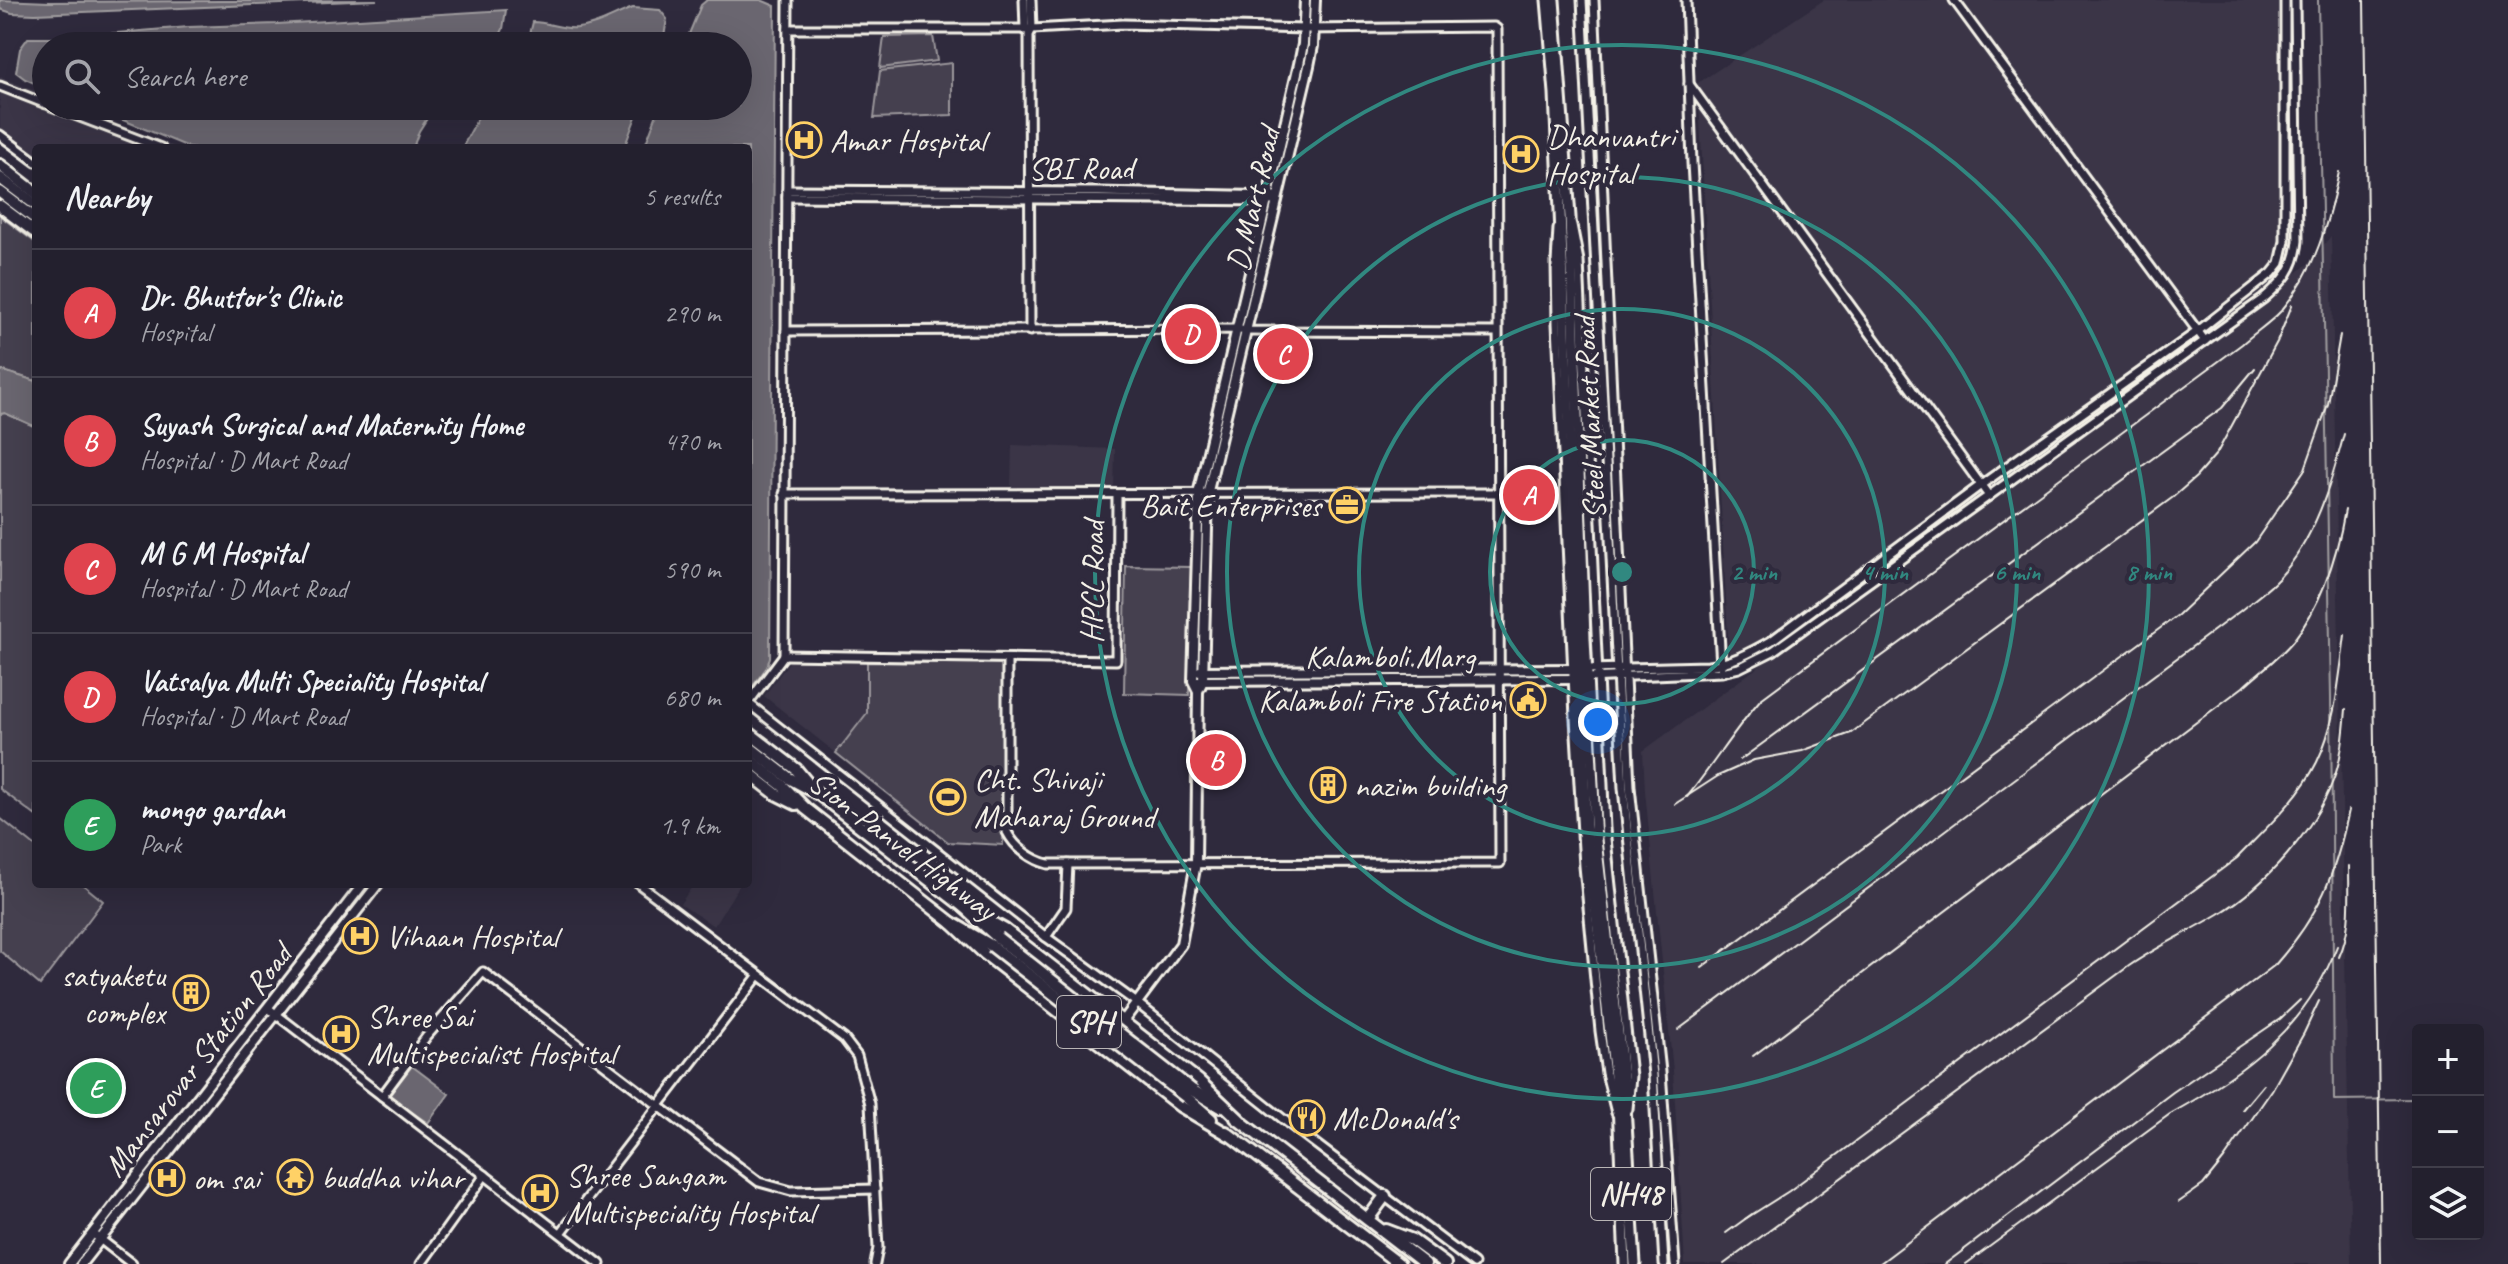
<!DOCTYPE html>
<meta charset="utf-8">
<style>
:root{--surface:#23202e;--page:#2b2836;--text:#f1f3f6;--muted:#a3a3aa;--line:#403e4a;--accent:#ffd166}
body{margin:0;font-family:Caveat,sans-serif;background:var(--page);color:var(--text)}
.controls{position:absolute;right:24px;bottom:24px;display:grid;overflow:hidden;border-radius:8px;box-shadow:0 8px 32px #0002}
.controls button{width:72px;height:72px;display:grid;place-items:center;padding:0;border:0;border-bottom:2px solid var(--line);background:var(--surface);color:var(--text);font:40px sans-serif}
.you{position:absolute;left:1598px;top:722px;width:28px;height:28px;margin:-20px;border:6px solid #fff;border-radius:50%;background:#1a73e8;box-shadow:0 0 0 12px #1a73e833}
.badge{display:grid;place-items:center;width:52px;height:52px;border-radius:50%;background:var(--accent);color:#fff;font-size:26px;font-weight:700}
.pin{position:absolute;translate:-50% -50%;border:4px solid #fff;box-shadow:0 2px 8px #0006}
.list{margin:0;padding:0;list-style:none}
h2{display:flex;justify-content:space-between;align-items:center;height:104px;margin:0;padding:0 32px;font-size:34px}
h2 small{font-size:26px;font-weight:400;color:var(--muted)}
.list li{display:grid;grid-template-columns:52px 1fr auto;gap:24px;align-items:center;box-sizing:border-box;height:128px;padding:0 32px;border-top:2px solid var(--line)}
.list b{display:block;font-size:30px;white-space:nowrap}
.list p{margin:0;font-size:26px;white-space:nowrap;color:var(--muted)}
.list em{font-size:26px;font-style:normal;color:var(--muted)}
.icon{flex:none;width:44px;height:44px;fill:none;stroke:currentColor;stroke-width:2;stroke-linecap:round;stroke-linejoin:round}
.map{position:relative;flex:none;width:2508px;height:1264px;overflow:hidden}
.search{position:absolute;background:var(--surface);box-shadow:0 8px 32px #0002;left:32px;top:32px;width:720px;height:88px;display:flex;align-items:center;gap:20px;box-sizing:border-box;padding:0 28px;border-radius:44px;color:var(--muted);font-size:30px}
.panel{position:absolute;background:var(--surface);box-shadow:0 8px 32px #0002;left:32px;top:144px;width:720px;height:744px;border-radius:8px}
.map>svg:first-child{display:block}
.built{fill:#3b3647}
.green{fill:#454050;stroke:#9c989c;stroke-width:2}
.water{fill:#6a6670;stroke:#a19ea0;stroke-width:2}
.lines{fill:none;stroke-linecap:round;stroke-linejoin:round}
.stream{stroke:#a19ea0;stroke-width:2}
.tertiary-casing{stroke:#f4f1e8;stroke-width:13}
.secondary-casing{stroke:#f4f1e8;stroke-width:14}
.trunk-casing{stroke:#f4f1e8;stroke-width:15}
.motorway-casing{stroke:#f4f1e8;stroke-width:16}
.tertiary{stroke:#2f2a3d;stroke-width:7}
.secondary{stroke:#2f2a3d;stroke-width:8}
.trunk{stroke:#2f2a3d;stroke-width:9}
.motorway{stroke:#2f2a3d;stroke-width:10}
.rail{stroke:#f4f1e8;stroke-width:2}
.motorway-bridge-casing{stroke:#f4f1e8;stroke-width:16;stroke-linecap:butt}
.motorway-bridge{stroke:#2f2a3d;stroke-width:10}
.ring{fill:none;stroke:#318880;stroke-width:4}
.labels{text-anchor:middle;stroke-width:8;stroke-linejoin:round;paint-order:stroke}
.shield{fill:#2f2a3d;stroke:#b9b5b5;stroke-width:2}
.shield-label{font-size:30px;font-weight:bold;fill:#f4f1e8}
.poi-label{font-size:32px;fill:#f4f1e8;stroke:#2f2a3d;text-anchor:start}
.street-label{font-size:32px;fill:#f4f1e8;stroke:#2f2a3d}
.centre{fill:#318880;stroke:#2f2a3d;stroke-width:4}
.ring-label{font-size:24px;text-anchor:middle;font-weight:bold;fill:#318880;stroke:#2f2a3d;stroke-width:8;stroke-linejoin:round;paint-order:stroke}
</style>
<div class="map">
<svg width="2508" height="1264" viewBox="0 0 2508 1264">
<rect width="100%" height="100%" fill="#2f2a3d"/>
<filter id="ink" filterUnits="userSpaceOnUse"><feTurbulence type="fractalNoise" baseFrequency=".0125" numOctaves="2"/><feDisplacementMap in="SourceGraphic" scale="16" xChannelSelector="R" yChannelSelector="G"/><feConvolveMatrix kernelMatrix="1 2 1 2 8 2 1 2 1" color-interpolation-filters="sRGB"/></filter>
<g filter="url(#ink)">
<g class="built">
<path d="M1824 0H2279L2278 246 2276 259 2270 268 1758 645 1735 655 1729 654 1698 83Z"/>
<path d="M0 77 46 95V106H73L177 148H36V168L0 143Z"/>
<path d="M2331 236 2351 1264H1685L1673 1071 1645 791 1643 751 2284 283 2309 263Z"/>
<path d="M1012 445 1115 449 1114 490 1011 488Z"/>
<path d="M790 661 867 662V713L836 753 764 696Z"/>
<path d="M694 884H740L714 926 680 904Z"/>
</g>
<g class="green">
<path d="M933 36 937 61 880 68 884 37Z"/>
<path d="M952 63V115L874 118 880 71Z"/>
<path d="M0 216 36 243V381L0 370Z"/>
<path d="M5 413 36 427V816L0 789V414Z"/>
<path d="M1126 566 1191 567 1189 695 1124 693Z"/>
<path d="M867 662 1004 663 1003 845 948 842 836 753 867 713Z"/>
<path d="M0 818 36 847V884H82L103 901 40 985 0 951Z"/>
</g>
<g class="water">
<path d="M0 0 49 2 377 0 35 14 12 13 0 9Z"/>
<path d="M707 0H761L775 6 770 657 767 667 748 692V148H644L660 106H738V46H684L701 5Z"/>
<path d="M633 8 660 10 667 19 664 37 660 46H519L530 34 533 22C548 22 563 30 578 28 598 26 615 14 633 8Z"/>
<path d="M506 10 503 29 495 46H46V88L25 79 16 72 20 49 28 38H56L189 27 277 24Z"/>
<path d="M89 106H435L419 131 413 148H191Z"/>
<path d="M464 106H640L624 148H462L480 114Z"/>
<path d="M0 370 36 381V427L5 413 0 414Z"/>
<path d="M412 1066 449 1094 428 1123 388 1096Z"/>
</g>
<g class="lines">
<path class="stream" d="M2318 0 2331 697 2334 1100 2418 1099"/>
<defs>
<g id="tertiary">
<path d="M1024 0 1025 30"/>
<path d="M1582 0 1623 788 1653 1075 1664 1264"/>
<path d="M1594 0 1630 787 1661 1072 1675 1264"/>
<path d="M1686 0 1692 163 1721 666"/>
<path d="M1954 0 2205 341"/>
<path d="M788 29H1032L1123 24 1304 29 1494 27 1497 29 1500 863 1048 864C1032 860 1015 848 1007 832V659"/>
<path d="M1689 84 1989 496"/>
<path d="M0 86 46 104"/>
<path d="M51 106 161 148"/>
<path d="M0 135 36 162"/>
<path d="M787 190 1099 192 1278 196"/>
<path d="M787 197 1277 201"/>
<path d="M1572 225 1579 261 1605 829 1631 1076 1628 1109"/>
<path d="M1558 229 1556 263 1557 323 1575 718 1584 866 1600 1031 1606 1073 1616 1113"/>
<path d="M786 331C936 331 1085 329 1235 329L1246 331 1497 332"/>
<path d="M1030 331 1029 35 1032 29 1031 0"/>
<path d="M784 494 1498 493"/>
<path d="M784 655 788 0"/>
<path d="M784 655 1116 660 1117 495"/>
<path d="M1587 669 1708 666C1731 663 1750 653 1771 641L1981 485 2198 331 2272 273 2280 263 2285 241V0"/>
<path d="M1587 678 1722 672 1739 668 1773 651 2263 299C2284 281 2295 269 2298 241L2295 0"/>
<path d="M748 703 1046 937 1137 1003 1288 1123 1474 1264"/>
<path d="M748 703 784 655"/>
<path d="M639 884 844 1039 857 1056 870 1104 878 1248 875 1264"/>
<path d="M1046 937 1066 908 1068 864"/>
<path d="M268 1008 600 1264"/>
<path d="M382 1096 426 1037 483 972 759 1182 791 1191 875 1189"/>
<path d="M561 1233 759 975"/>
<path d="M96 1236 132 1264"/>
<path d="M421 1264 485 1175"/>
</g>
<g id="secondary">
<path d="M1200 671 1586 669"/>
<path d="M1198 681 1585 679"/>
<path d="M1198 691 1193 681 1199 490 1299 64 1303 44 1305 0"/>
<path d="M1121 1024 1181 944 1196 863 1198 691 1203 681 1208 491 1309 66 1313 46 1315 0"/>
<path d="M69 1264 363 884"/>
<path d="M81 1264 378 884"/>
</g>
<g id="trunk">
<path d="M1547 0 1555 93 1586 825 1618 1103 1625 1264"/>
<path d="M1554 0 1570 217 1585 639 1596 840 1623 1076 1635 1264"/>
</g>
<g id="motorway">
<path d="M0 165 36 193"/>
<path d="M0 178 36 205"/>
<path d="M0 192 36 219"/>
<path d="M0 206 36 233"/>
<path d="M748 732 796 769 810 786"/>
<path d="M748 746 789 778 817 793 964 907 998 938"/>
<path d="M748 758 783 786 805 808 952 923 992 946"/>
<path d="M748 772 776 794 796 804"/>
<path d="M964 907 1005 930 1199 1081 1241 1121"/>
<path d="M952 923 985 954 1180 1106 1229 1135"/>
<path d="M1192 1090 1220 1107"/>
<path d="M1186 1097 1211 1119"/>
<path d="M1236 1118 1425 1264"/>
<path d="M1226 1132 1399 1264"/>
<path d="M1368 1219 1385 1196"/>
<path d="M1386 1230 1412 1240 1445 1264"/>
</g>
</defs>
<use href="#tertiary" class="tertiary-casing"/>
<use href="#secondary" class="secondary-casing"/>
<use href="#trunk" class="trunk-casing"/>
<use href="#motorway" class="motorway-casing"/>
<use href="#tertiary" class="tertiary"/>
<use href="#secondary" class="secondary"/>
<use href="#trunk" class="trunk"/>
<use href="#motorway" class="motorway"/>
<g class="rail">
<path d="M2364 0 2381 1264"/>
<path d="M1740 760 2197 426 2222 408 2255 368"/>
<path d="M1687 797C1713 765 1734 730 1761 699L2242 344C2254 333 2270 323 2281 311 2316 270 2328 223 2339 172"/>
<path d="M1675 804 1718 776 1754 760 1802 751 1851 733 2172 498 2196 477 2217 453 2277 342 2292 305"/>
<path d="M2339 957C2352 929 2349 897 2349 866"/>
<path d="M1702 967 2178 615 2255 542 2305 469 2328 404 2340 335"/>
<path d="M1678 1030 2240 611C2253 600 2268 590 2279 578 2315 539 2331 484 2344 434"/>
<path d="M1753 1056 2243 687C2259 672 2279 658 2293 641 2323 603 2337 556 2345 510"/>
<path d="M2242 1110 2263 1085"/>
<path d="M2179 1202 2203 1185 2224 1159 2272 1090 2304 1033 2319 1001"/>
<path d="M1745 1219 1789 1191 2237 858C2265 829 2299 799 2317 762 2336 723 2339 678 2345 635"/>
<path d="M1726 1233 1752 1214"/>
<path d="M1724 1264 2129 966C2158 946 2189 932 2219 914 2266 885 2313 832 2333 781 2342 758 2344 733 2346 709"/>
<path d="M1879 1264 2275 965C2320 914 2335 876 2349 810"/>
<path d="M1945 1264 2173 1092 2280 1019 2300 1000"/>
<path d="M1966 1264 2170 1114C2244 1073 2306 1028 2337 946"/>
</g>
<defs>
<g id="motorway-bridge">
<path d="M998 938 1192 1090"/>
<path d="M992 946 1186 1097"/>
</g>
</defs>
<use href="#motorway-bridge" class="motorway-bridge-casing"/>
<use href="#motorway-bridge" class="motorway-bridge"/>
</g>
</g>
<g class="ring">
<circle cx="1622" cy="572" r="132"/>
<circle cx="1622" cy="572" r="263"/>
<circle cx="1622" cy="572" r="395"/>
<circle cx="1622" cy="572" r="527"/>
</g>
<defs>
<symbol id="hospital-ring" viewBox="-11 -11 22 22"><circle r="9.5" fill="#2f2a3d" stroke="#ffd166" stroke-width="1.5"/><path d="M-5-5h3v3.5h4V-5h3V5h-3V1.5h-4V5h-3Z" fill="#ffd166"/></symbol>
<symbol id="office-ring" viewBox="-11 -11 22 22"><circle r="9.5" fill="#2f2a3d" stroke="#ffd166" stroke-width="1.5"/><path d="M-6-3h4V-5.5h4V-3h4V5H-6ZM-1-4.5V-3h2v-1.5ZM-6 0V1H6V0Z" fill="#ffd166"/></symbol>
<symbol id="civic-ring" viewBox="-11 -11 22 22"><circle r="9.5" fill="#2f2a3d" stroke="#ffd166" stroke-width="1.5"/><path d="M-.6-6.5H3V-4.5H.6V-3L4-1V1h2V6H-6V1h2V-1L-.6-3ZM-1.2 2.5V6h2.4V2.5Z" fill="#ffd166"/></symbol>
<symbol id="building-ring" viewBox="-11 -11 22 22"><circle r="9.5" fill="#2f2a3d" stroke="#ffd166" stroke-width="1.5"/><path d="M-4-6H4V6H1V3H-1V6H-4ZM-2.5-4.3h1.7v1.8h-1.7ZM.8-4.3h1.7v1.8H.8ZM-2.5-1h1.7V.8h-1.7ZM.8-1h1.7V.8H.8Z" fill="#ffd166"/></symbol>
<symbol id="stadium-ring" viewBox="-11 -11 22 22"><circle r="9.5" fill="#2f2a3d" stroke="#ffd166" stroke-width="1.5"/><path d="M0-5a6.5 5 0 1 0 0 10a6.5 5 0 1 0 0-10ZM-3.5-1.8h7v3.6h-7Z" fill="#ffd166"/></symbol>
<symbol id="restaurant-ring" viewBox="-11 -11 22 22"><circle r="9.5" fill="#2f2a3d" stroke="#ffd166" stroke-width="1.5"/><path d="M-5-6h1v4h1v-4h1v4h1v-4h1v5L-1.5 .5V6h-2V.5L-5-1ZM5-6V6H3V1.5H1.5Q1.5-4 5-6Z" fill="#ffd166"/></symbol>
<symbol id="temple-ring" viewBox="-11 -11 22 22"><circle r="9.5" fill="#2f2a3d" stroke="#ffd166" stroke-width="1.5"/><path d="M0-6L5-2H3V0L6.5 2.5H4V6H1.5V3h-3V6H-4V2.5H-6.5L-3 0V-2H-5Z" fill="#ffd166"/></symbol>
</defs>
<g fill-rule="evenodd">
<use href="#hospital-ring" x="784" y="120" width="40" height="40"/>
<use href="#hospital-ring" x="1501" y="134" width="40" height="40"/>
<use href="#office-ring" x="1327" y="485" width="40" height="40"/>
<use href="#civic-ring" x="1508" y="680" width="40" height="40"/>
<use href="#building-ring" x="1308" y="765" width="40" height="40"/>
<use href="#stadium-ring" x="928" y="777" width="40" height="40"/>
<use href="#hospital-ring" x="340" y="916" width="40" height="40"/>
<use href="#building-ring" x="171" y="973" width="40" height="40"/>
<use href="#hospital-ring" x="321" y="1014" width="40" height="40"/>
<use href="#restaurant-ring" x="1287" y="1098" width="40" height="40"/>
<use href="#temple-ring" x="275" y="1157" width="40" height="40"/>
<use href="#hospital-ring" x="147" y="1158" width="40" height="40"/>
<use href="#hospital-ring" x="520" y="1173" width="40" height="40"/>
</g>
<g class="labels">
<g class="shield">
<rect x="1057" y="996" width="64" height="52" rx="6"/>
<rect x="1591" y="1168" width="80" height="52" rx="6"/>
</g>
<g class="shield-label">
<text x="1089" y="1032">SPH</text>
<text x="1631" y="1204">NH48</text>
</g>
<g class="poi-label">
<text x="1547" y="147">Dhanvantri<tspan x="1547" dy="37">Hospital</tspan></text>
<text x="830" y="151">Amar Hospital</text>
<text x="1321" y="516" text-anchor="end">Bait Enterprises</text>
<text x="1502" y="711" text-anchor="end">Kalamboli Fire Station</text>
<text x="974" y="790">Cht. Shivaji<tspan x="974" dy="37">Maharaj Ground</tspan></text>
<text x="1354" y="796">nazim building</text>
<text x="386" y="947">Vihaan Hospital</text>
<text x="165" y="986" text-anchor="end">satyaketu<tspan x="165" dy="37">complex</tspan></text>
<text x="367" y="1027">Shree Sai<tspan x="367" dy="37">Multispecialist Hospital</tspan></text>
<text x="1333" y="1129">McDonald's</text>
<text x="566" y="1186">Shree Sangam<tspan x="566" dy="37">Multispeciality Hospital</tspan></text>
<text x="321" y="1188">buddha vihar</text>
<text x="193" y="1189">om sai</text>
</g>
<g class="street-label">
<text x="1081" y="179">SBI Road</text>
<text transform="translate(1253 199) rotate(-77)" y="11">D Mart Road</text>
<text transform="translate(1589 418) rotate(-93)" y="11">Steel Market Road</text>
<text transform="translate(1092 582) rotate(-89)" y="11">HPCL Road</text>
<text x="1390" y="667">Kalamboli Marg</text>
<text transform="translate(903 845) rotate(37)" y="11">Sion-Panvel Highway</text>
<text transform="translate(197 1060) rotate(-52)" y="11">Mansarovar Station Road</text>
</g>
</g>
<circle cx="1622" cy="572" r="12" class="centre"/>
<g class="ring-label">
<text x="1754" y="580">2 min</text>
<text x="1885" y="580">4 min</text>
<text x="2017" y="580">6 min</text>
<text x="2149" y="580">8 min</text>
</g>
</svg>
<div class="controls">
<button>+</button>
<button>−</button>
<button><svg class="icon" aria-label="layers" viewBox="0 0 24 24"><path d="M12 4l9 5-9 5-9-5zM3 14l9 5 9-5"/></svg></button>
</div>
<div class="you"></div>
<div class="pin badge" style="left:1529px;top:495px;background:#e0444e">A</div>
<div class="pin badge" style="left:1216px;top:760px;background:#e0444e">B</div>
<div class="pin badge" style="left:1283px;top:354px;background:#e0444e">C</div>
<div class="pin badge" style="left:1191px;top:334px;background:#e0444e">D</div>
<div class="pin badge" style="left:96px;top:1088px;background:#2e9e5b">E</div>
<div class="search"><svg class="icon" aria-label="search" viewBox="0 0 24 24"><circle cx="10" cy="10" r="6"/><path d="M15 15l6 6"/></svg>Search here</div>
<section class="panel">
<h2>Nearby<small>5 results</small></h2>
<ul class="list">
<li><span class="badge" style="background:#e0444e">A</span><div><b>Dr. Bhuttor's Clinic</b><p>Hospital</p></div><em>290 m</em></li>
<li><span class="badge" style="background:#e0444e">B</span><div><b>Suyash Surgical and Maternity Home</b><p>Hospital · D Mart Road</p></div><em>470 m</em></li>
<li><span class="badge" style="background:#e0444e">C</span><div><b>M G M Hospital</b><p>Hospital · D Mart Road</p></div><em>590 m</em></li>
<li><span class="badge" style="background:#e0444e">D</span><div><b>Vatsalya Multi Speciality Hospital</b><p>Hospital · D Mart Road</p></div><em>680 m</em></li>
<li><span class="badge" style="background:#2e9e5b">E</span><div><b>mongo gardan</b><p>Park</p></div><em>1.9 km</em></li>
</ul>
</section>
</div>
